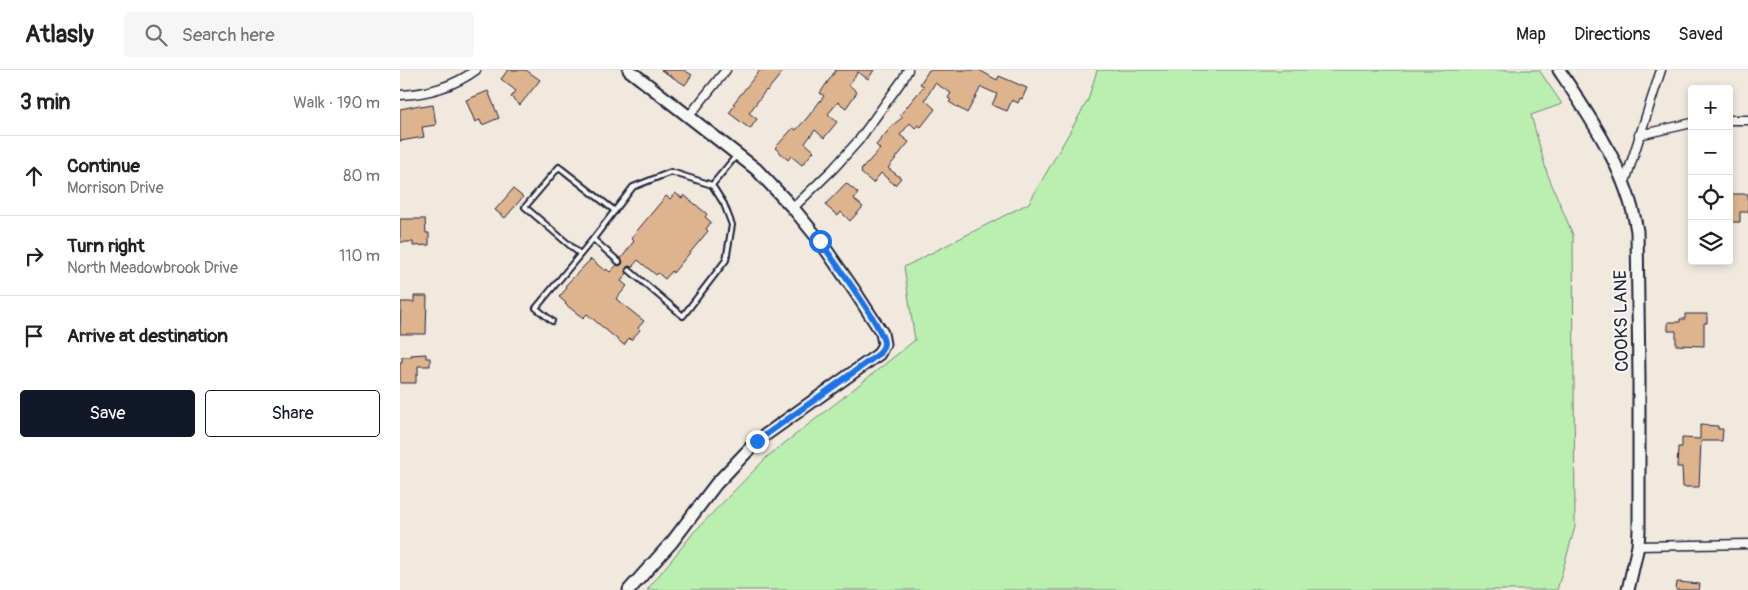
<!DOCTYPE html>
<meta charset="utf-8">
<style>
:root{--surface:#fff;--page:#f6f6f6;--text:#202124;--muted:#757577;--line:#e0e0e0;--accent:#111827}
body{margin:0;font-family:Pangolin,sans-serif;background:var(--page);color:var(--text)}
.controls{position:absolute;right:15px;top:15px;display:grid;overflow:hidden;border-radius:5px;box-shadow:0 2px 8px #0003}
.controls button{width:45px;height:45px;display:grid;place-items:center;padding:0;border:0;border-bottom:1px solid var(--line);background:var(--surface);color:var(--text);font:25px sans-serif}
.stop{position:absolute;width:15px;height:15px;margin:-11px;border:4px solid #1a73e8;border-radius:50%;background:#fff}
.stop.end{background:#1a73e8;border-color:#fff;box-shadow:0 1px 5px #0008}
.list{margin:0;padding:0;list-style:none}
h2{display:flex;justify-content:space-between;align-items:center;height:65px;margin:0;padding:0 20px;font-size:21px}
h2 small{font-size:16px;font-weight:400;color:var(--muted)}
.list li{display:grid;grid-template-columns:32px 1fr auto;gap:15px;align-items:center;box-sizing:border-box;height:80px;padding:0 20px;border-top:1px solid var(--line)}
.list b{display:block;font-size:19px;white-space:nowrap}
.list p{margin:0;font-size:16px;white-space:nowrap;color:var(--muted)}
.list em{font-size:16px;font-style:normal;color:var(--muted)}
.actions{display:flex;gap:10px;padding:15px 20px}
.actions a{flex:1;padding:11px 0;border:1px solid var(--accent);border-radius:5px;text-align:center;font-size:18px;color:var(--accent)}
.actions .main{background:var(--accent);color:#fff}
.icon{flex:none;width:28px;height:28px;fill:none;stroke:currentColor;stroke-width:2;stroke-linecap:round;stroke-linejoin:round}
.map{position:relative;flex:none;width:1348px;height:520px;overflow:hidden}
header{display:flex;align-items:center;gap:30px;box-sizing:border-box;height:70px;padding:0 25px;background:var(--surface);border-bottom:1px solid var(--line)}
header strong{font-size:24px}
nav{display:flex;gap:28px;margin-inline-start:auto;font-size:18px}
.search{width:350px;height:45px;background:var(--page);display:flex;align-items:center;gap:12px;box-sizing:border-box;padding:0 18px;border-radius:5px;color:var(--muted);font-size:19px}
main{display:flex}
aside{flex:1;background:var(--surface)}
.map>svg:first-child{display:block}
.green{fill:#baefb0;stroke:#6e8876}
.building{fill:#deb48e;stroke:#22223b}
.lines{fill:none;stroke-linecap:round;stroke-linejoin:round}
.lane-casing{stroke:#22223b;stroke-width:8}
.street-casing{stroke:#22223b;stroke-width:11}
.secondary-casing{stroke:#22223b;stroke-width:15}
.lane{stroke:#f6f6f2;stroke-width:4}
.street{stroke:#f6f6f2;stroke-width:8}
.secondary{stroke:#f6f6f2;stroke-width:11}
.route{stroke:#1a73e8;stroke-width:6}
.labels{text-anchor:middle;stroke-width:4;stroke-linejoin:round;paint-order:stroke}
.street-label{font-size:18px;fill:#22223b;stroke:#f6f6f2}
</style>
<header>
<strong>Atlasly</strong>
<div class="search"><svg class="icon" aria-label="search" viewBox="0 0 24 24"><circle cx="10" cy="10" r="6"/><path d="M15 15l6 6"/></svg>Search here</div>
<nav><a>Map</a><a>Directions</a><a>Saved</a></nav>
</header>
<main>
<aside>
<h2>3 min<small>Walk · 190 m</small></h2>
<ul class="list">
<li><svg class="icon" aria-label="ahead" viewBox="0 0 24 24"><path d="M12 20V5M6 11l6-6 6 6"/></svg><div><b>Continue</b><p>Morrison Drive</p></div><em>80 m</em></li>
<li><svg class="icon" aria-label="right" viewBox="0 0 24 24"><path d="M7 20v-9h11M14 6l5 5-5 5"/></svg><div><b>Turn right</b><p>North Meadowbrook Drive</p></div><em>110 m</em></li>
<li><svg class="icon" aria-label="arrive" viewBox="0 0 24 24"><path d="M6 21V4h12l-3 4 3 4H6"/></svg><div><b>Arrive at destination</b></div></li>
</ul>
<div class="actions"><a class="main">Save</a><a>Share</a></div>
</aside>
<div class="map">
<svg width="1348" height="520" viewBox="0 0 1348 520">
<rect width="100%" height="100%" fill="#f1e9de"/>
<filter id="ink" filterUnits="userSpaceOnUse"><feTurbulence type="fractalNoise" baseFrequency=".02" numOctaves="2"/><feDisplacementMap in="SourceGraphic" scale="10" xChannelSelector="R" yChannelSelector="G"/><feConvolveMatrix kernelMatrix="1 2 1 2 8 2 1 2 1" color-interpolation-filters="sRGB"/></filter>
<g filter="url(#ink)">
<path class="green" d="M697 0H1139L1162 34 1131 45 1147 103 1173 165 1175 457 1157 520H247L294 462 368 386 440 330 515 270 504 197 629 133 688 30Z"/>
<g class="building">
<path d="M108 0H126L140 10 120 35 111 27 116 21 101 9Z"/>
<path d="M261 0H284L292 5 285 15Z"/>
<path d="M360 0H384L367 21 366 20 349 43 357 49 350 59 329 43 335 35 333 34Z"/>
<path d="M436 0H474L468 9 458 2 449 15 457 22 446 38 438 32 428 44 437 52 424 68 415 60 405 73 414 81 402 95 391 86 388 90 375 78 393 58 396 60 407 48 424 26 420 23Z"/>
<path d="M529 0H579L597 10 599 6 627 18 622 29 620 28 618 33 612 30 607 41 592 35 597 24 581 17 567 43 549 32 551 30 548 28 551 23 535 13 525 30 535 39 521 57 518 55 515 58 510 53 500 65 509 72 488 98 501 108 495 115 481 103 473 113 461 103 462 101 461 100 480 79 476 75 493 55 503 47 500 45 524 16 520 14Z"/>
<path d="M88 21 99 48 82 55 80 50 75 52 66 30Z"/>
<path d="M20 35 21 37 33 35 36 55 22 57 24 67 0 71V39Z"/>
<path d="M446 113 458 123 454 129 463 137 450 151 441 142 438 146 425 135Z"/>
<path d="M113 119 123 127 105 148 95 140Z"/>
<path d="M275 123 282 128 284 125 307 144 305 147 311 152 306 159 308 161 273 203 272 201 265 209 258 203 256 205 238 190 232 197 228 196 226 198 227 203 221 211 227 216 216 229 244 251 238 258 240 260 231 270 229 268 224 275 187 244 183 248 165 234 166 233 159 227 167 218 165 216 191 189 205 201 206 199 210 202 217 195H221L223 192 221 189 234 171 231 168 266 126 270 129Z"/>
<path d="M1329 124H1348V142H1340V152H1329Z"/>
<path d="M0 149H25L26 163H29V175L13 176V172H0Z"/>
<path d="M14 226H27L26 264H0L1 232H14Z"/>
<path d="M1285 244H1307V253H1304V276L1276 275V261H1268V252H1280V249H1285Z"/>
<path d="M26 284V288H30V296H18V305H16V313H0V292H2V287H11V285Z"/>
<path d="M1300 355 1318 356V359H1323L1322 371H1301L1299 417H1283L1282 397H1277L1278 377H1282V368L1300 369Z"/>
<path d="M1277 512 1300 514 1299 520H1276Z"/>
</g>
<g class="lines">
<defs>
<g id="lane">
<path d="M180 184 125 137 159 97 215 141"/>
<path d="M219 192 193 169 233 117 271 102 312 115 336 86"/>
<path d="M229 200 283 246 326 190 332 155 324 134 312 115"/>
<path d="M152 251 136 238 193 169"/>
</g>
<g id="street">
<path d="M0 25C27 24 54 16 76 0"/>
<path d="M289 46 326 0"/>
<path d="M1329 50H1348"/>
<path d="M1239 65 1292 53"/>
<path d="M1224 115 1261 0"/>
<path d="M393 138 434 98 459 70 503 9 508 0"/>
<path d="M1238 476 1348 474"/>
</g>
<g id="secondary">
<path d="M229 0 356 99 393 138 420 171 454 220 482 263 484 274 479 284 357 371 316 414 272 472 229 520"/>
<path d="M1159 0C1192 50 1227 101 1237 161L1239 306V460L1238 476 1228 520"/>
</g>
</defs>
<use href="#lane" class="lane-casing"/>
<use href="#street" class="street-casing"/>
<use href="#secondary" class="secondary-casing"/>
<use href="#lane" class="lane"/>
<use href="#street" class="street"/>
<use href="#secondary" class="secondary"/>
</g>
</g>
<g class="lines" filter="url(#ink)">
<path class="route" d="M357 371 479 284C481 281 484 277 484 273 483 256 432 189 420 171"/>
</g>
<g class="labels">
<g class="street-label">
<text transform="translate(1221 251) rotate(-91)" y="6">COOKS LANE</text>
</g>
</g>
</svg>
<div class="controls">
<button>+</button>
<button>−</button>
<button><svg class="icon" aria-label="locate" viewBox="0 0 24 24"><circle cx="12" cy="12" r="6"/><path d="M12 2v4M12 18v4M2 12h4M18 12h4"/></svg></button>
<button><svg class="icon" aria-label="layers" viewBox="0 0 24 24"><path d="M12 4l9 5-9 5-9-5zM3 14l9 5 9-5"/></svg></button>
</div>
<div class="stop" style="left:420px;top:171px"></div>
<div class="stop end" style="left:357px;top:371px"></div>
</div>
</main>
